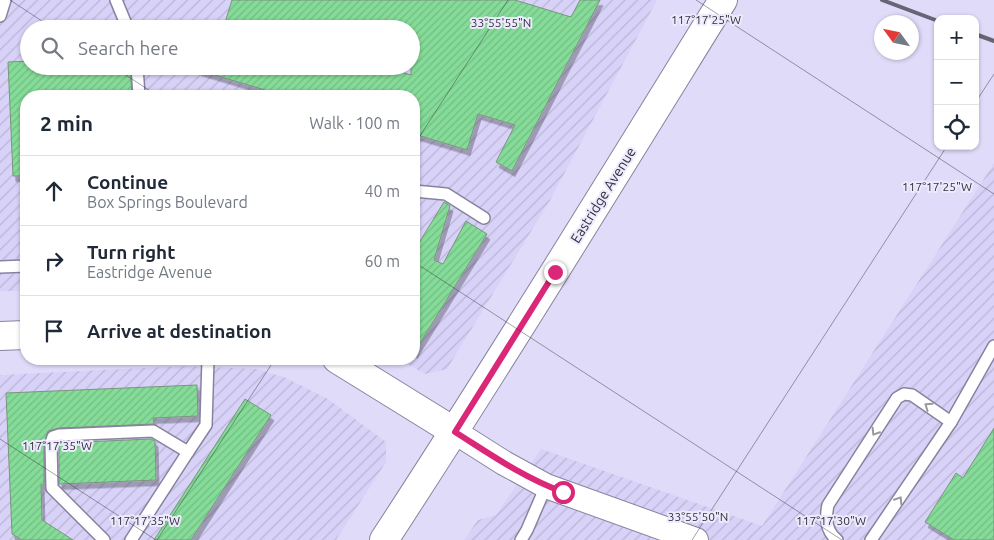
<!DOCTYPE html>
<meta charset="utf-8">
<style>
:root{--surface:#fff;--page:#f2f2f3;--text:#1f2937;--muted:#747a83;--line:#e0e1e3}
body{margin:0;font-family:Ubuntu,sans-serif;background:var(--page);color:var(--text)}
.controls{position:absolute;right:15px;top:15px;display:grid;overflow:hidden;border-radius:10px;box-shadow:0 1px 4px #0004}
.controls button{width:45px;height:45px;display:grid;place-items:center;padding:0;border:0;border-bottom:1px solid var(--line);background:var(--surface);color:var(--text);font:25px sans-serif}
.compass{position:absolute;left:874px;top:15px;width:45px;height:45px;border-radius:50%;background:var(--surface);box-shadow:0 1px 4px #0004;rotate:303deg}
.stop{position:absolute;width:15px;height:15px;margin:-11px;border:4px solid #db2777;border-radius:50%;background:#fff}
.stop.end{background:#db2777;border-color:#fff;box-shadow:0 1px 5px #0008}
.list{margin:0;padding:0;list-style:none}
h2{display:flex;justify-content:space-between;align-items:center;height:65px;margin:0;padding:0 20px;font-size:21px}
h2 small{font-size:16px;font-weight:400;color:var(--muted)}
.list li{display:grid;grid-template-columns:32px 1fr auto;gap:15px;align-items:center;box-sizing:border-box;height:70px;padding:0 20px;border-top:1px solid var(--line)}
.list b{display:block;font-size:19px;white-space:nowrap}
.list p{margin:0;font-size:16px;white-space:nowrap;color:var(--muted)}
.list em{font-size:16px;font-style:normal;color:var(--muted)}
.icon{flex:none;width:28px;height:28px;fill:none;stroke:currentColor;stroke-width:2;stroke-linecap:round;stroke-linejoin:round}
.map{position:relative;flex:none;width:994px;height:540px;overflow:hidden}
.search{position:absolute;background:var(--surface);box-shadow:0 1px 4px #0004;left:20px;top:20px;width:400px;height:55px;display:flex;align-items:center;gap:12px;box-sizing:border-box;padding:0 18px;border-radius:28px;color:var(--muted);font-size:19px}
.panel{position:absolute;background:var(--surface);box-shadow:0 1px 4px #0004;left:20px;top:90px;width:400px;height:275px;border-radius:20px}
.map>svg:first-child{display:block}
.industrial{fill:url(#industrial-furrows);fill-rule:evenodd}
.building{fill:url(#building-hatch);stroke:#7b947f;filter:url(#shadow)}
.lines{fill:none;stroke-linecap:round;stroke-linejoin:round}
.lane-casing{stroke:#87839f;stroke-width:14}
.street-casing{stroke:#87839f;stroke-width:26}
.secondary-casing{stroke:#87839f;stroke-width:30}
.lane{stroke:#fff;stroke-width:11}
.street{stroke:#fff;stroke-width:24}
.secondary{stroke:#fff;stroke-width:28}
.rail{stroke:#676476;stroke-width:4}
.oneway{stroke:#98989e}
.route{stroke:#db2777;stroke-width:6}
.ticks{fill:none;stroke:#32303c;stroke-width:1;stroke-opacity:0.45}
.labels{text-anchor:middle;stroke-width:4;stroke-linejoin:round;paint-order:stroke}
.street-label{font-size:14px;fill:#32303c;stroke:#eceafc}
.ticks-label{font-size:12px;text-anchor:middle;fill:#32303c;stroke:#eceafc;stroke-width:4;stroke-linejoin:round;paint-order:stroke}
</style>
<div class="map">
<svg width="994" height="540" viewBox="0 0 994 540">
<defs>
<pattern id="industrial-furrows" width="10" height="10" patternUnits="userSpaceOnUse" patternTransform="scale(1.25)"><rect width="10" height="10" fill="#d8d2f8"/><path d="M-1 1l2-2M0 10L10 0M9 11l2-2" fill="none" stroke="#bab5d6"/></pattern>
<pattern id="building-hatch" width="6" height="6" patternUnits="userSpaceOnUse" patternTransform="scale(1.25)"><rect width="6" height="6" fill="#85dc98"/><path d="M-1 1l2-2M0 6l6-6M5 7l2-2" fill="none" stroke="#73bd84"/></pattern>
<filter id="shadow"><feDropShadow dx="3" dy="5.5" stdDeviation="0" flood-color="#0004"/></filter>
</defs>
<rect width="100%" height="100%" fill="#dfdbf9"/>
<g class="industrial">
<path d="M0 0H657L549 202 447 369 425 374 398 359H414V96H26V291H0ZM29 29H411V66H29Z"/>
<path d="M994 163V540H464L478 520 496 515 541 449 762 526Z"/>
<path d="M185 366 257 369 286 378 328 399 386 442V462L336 540H0V375Z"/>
</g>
<g class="building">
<path d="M232 0H515L571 17 580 0H600L512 171 496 162 515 125 478 114 467 150 414 134V96H285L198 70V66H382L411 75V29H223Z"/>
<path d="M29 61V66H130L132 96H26V176H13L8 62Z"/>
<path d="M444 202 450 206 434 260 443 264 466 221 487 234 414 353V251Z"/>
<path d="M197 385 198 416 153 418 154 424 59 428 48 431 44 443V485H41L42 520 73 540H22L12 534 6 393Z"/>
<path d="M245 399 271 415 191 540H154Z"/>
<path d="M994 428V540H954L925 522 956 473 963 478Z"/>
<path d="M151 439 155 441 156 480 59 484V443Z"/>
</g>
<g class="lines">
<defs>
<g id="lane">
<path d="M116 0 128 29"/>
<path d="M0 16 5 0"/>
<path d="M137 66 139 96"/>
<path d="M414 191 446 194 484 218"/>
<path d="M0 267 26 266"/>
<path d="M104 540 52 488 51 443 53 437 59 435 153 431 188 452 206 425 208 359"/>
<path d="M131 540 188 452"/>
<path d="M521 540 527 530 546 486"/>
<path d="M837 540C826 531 825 519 828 505L897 398 904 394 912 395 951 422"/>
<path d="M871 540 951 422 994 346"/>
</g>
<path id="street" d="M455 432 504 463 546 486 696 540"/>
<g id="secondary">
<path d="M0 336 26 335"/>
<path d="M337 359 455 432"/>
<path d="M384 540C500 362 611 181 723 0"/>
</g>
</defs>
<use href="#lane" class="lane-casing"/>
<use href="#street" class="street-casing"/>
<use href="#secondary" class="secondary-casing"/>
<use href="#lane" class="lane"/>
<use href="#street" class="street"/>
<use href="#secondary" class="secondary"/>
<g class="rail">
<path d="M882 0 938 21"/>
<path d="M975 34 994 41"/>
</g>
</g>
<defs><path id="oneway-chevron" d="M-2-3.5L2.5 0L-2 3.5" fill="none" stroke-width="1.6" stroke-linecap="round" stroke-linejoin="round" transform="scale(1.25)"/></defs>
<g class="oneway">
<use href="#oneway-chevron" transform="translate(928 406) rotate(-145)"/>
<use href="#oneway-chevron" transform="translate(875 432) rotate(122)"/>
<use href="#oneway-chevron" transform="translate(899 500) rotate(-57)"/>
</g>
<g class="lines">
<path class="route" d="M555 272 455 432C490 454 524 478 563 492"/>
</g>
<path class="ticks" d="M10 0 54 29M696 0 994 194M112 66 158 96M975 103 994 74M414 145 508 0M414 262 842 540M0 439 156 540M157 540 275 359M692 540 947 146"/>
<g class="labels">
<g class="street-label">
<text transform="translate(603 195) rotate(-58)" y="5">Eastridge Avenue</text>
</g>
</g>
<g class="ticks-label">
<text x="706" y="24">117°17'25"W</text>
<text x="501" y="27">33°55'55"N</text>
<text x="937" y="191">117°17'25"W</text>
<text x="57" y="450">117°17'35"W</text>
<text x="698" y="521">33°55'50"N</text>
<text x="145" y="525">117°17'35"W</text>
<text x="831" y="525">117°17'30"W</text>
</g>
</svg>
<div class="controls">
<button>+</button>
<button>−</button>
<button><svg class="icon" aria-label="locate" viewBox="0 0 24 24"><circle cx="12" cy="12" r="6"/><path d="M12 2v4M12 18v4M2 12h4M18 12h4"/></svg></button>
</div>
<svg class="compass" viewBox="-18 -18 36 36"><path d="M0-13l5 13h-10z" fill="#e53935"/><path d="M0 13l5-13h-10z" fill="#747a83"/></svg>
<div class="stop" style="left:563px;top:492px"></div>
<div class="stop end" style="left:555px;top:272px"></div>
<div class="search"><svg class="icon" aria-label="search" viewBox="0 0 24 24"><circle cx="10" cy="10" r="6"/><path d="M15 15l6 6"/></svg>Search here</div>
<section class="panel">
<h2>2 min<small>Walk · 100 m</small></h2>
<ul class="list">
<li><svg class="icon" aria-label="ahead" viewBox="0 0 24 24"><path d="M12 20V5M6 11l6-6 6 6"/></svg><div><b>Continue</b><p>Box Springs Boulevard</p></div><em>40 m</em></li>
<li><svg class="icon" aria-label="right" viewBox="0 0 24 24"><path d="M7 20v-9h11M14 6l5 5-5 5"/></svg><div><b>Turn right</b><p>Eastridge Avenue</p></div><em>60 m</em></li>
<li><svg class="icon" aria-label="arrive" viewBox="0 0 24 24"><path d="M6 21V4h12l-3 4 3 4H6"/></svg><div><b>Arrive at destination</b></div></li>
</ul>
</section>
</div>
